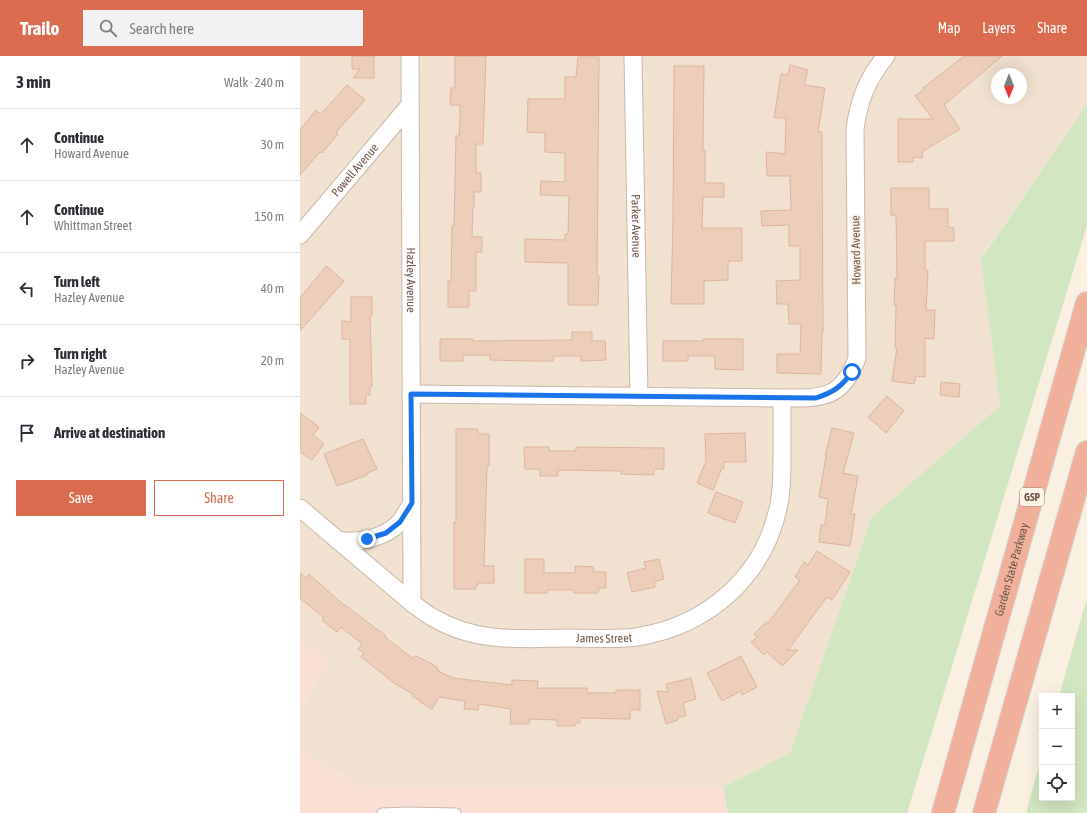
<!DOCTYPE html>
<meta charset="utf-8">
<style>
:root{--surface:#fff;--page:#f2f2f3;--text:#2b2b33;--muted:#7c7c81;--line:#e1e1e2;--accent:#db6b4f}
body{margin:0;font-family:"Asap Condensed",sans-serif;background:var(--page);color:var(--text)}
.controls{position:absolute;right:12px;bottom:12px;display:grid;overflow:hidden;border-radius:0px;box-shadow:0 4px 16px #0002}
.controls button{width:36px;height:36px;display:grid;place-items:center;padding:0;border:0;border-bottom:1px solid var(--line);background:var(--surface);color:var(--text);font:20px sans-serif}
.compass{position:absolute;left:691px;top:12px;width:36px;height:36px;border-radius:50%;background:var(--surface);box-shadow:0 4px 16px #0002;rotate:180deg}
.stop{position:absolute;width:12px;height:12px;margin:-9px;border:3px solid #1a73e8;border-radius:50%;background:#fff}
.stop.end{background:#1a73e8;border-color:#fff;box-shadow:0 1px 4px #0008}
.list{margin:0;padding:0;list-style:none}
h2{display:flex;justify-content:space-between;align-items:center;height:52px;margin:0;padding:0 16px;font-size:17px}
h2 small{font-size:13px;font-weight:400;color:var(--muted)}
.list li{display:grid;grid-template-columns:26px 1fr auto;gap:12px;align-items:center;box-sizing:border-box;height:72px;padding:0 16px;border-top:1px solid var(--line)}
.list b{display:block;font-size:15px;white-space:nowrap}
.list p{margin:0;font-size:13px;white-space:nowrap;color:var(--muted)}
.list em{font-size:13px;font-style:normal;color:var(--muted)}
.actions{display:flex;gap:8px;padding:12px 16px}
.actions a{flex:1;padding:9px 0;border:1px solid var(--accent);border-radius:0px;text-align:center;font-size:14px;color:var(--accent)}
.actions .main{background:var(--accent);color:#fff}
.icon{flex:none;width:22px;height:22px;fill:none;stroke:currentColor;stroke-width:2;stroke-linecap:round;stroke-linejoin:round}
.map{position:relative;flex:none;width:787px;height:757px;overflow:hidden}
header{display:flex;align-items:center;gap:24px;box-sizing:border-box;height:56px;padding:0 20px;background:var(--accent);color:#fff}
header strong{font-size:19px}
nav{display:flex;gap:22px;margin-inline-start:auto;font-size:14px}
.search{width:280px;height:36px;background:var(--page);display:flex;align-items:center;gap:10px;box-sizing:border-box;padding:0 14px;border-radius:0px;color:var(--muted);font-size:15px}
main{display:flex}
aside{flex:1;background:var(--surface)}
.map>svg:first-child{display:block}
.residential{fill:#f1e1d0;fill-rule:evenodd}
.commercial{fill:#f9dfd6}
.green{fill:#d1e6c1}
.building{fill:#edcebb;stroke:#deb49d}
.lines{fill:none;stroke-linecap:round;stroke-linejoin:round}
.lane-casing{stroke:#c9b7a9;stroke-width:11}
.street-casing{stroke:#c9b7a9;stroke-width:19}
.highway-casing{stroke:#d7d0cc;stroke-width:24}
.lane{stroke:#fff;stroke-width:9}
.street{stroke:#fff;stroke-width:17}
.highway{stroke:#f0b09c;stroke-width:22}
.route{stroke:#1a73e8;stroke-width:5}
.labels{text-anchor:middle;stroke-width:3.5;stroke-linejoin:round;paint-order:stroke}
.shield{fill:#fdf4e7;stroke:#9a8579;stroke-width:1}
.shield-label{font-size:11px;font-weight:bold;fill:#6f564a}
.street-label{font-size:12px;fill:#6f564a;stroke:#fdf4e7}
</style>
<header>
<strong>Trailo</strong>
<div class="search"><svg class="icon" aria-label="search" viewBox="0 0 24 24"><circle cx="10" cy="10" r="6"/><path d="M15 15l6 6"/></svg>Search here</div>
<nav><a>Map</a><a>Layers</a><a>Share</a></nav>
</header>
<main>
<aside>
<h2>3 min<small>Walk · 240 m</small></h2>
<ul class="list">
<li><svg class="icon" aria-label="ahead" viewBox="0 0 24 24"><path d="M12 20V5M6 11l6-6 6 6"/></svg><div><b>Continue</b><p>Howard Avenue</p></div><em>30 m</em></li>
<li><svg class="icon" aria-label="ahead" viewBox="0 0 24 24"><path d="M12 20V5M6 11l6-6 6 6"/></svg><div><b>Continue</b><p>Whittman Street</p></div><em>150 m</em></li>
<li><svg class="icon" aria-label="left" viewBox="0 0 24 24"><path d="M17 20v-9H6M10 6l-5 5 5 5"/></svg><div><b>Turn left</b><p>Hazley Avenue</p></div><em>40 m</em></li>
<li><svg class="icon" aria-label="right" viewBox="0 0 24 24"><path d="M7 20v-9h11M14 6l5 5-5 5"/></svg><div><b>Turn right</b><p>Hazley Avenue</p></div><em>20 m</em></li>
<li><svg class="icon" aria-label="arrive" viewBox="0 0 24 24"><path d="M6 21V4h12l-3 4 3 4H6"/></svg><div><b>Arrive at destination</b></div></li>
</ul>
<div class="actions"><a class="main">Save</a><a>Share</a></div>
</aside>
<div class="map">
<svg width="787" height="757" viewBox="0 0 787 757">
<rect width="100%" height="100%" fill="#faf0e1"/>
<path class="residential" d="M0 0H787V48L681 202 700 350 572 461 490 697 423 731H64L0 694V657L28 605 0 583ZM697 18H721V42H697Z"/>
<g class="commercial">
<path d="M0 583 28 604 0 657Z"/>
<path d="M0 694 64 731H423L428 757H0Z"/>
</g>
<g class="green">
<path d="M787 48V170L607 757H428L423 731 490 697 572 461 700 350 681 203Z"/>
<path d="M787 542V757H726L742 699V742H772V640H759Z"/>
</g>
<g class="building">
<path d="M52 0H74V22H53L60 13H52Z"/>
<path d="M155 0H186L183 88H176V117H181V136H174V151H173L172 181H182V196H176V235H169V251H148V225H151L152 170H154L156 80H159L160 63V49H150L151 32H155Z"/>
<path d="M664 0H702L644 49 660 73 623 95 622 102 613 101V106H598V63H633L615 40 624 33 623 32Z"/>
<path d="M278 1H299L297 220H299L298 249H268V207L225 206V183L265 184V178H268L269 140 240 139 241 125 265 126V97L245 96V77L227 76 228 43H265V21H276Z"/>
<path d="M490 9 508 14 504 29 525 32 518 76H522L523 276H522L521 318 477 317V298H500L501 268H489L488 248H477L476 225 500 224V190H489V169L462 170 461 155 491 154 490 120H467L466 96 485 98 486 62H474L481 18 488 19Z"/>
<path d="M374 10H404L403 94H405V127H424V141H403L402 172H442V205H428V224L404 225V248H371L373 164Z"/>
<path d="M47 29 65 44 36 76 38 78 22 97 20 96 0 119V74L16 54 21 58Z"/>
<path d="M591 132H629V153H648V171L654 172V185H625V214H628L626 254H635L634 283 625 282V321L616 320 614 328 592 325 597 292H595L596 249H594L595 222H597L596 159H591Z"/>
<path d="M26 210 44 225 0 275V242Z"/>
<path d="M51 241H72V260H70L72 330H70V339H66V348H50V283H42V265L51 266Z"/>
<path d="M272 276H292V285H305L306 304 281 305V300H253V305H229L190 304V299H163V305H140V283H173V285L272 284Z"/>
<path d="M403 283H443V314L415 313V300H388V305H363V285H403Z"/>
<path d="M641 326 660 328 659 341 640 339Z"/>
<path d="M587 340 604 355 586 377 568 361Z"/>
<path d="M0 357 19 371 13 379 24 388 12 404 0 396Z"/>
<path d="M532 372 554 377 543 417 558 420 551 458H555L550 490 519 486 521 469H525L528 443 519 441 526 400H525Z"/>
<path d="M156 373H178V378H189V410H187L184 510H194V527H178V529H176V533H154V466H156Z"/>
<path d="M445 377 446 406H424V412H422L413 434 397 427 406 405 405 378Z"/>
<path d="M63 383 77 413 67 417V419L37 430 24 398Z"/>
<path d="M224 391H249V395H276V391L364 392V413H354V419L321 418V415L258 414V420H240V413H225Z"/>
<path d="M416 436 443 446 435 467 408 457Z"/>
<path d="M517 495 550 516 532 544 527 541 488 594H498L482 610 467 596 464 599 451 586 457 581 454 578 466 566 468 567 500 524 495 521 504 506 508 509Z"/>
<path d="M225 503H244V517H275V510L293 511V516H306V532H299L298 537H274V534H247V537H225Z"/>
<path d="M359 503 364 523 354 526 355 531 332 536 327 517 346 512 344 506Z"/>
<path d="M0 517 6 522 9 518 38 544 86 580 85 581 112 602 116 600 132 608 138 612V615L153 622 212 629V624L238 625 237 632H287V637H316V634H340V654H330V663L281 662 280 663V667H275V670H257V664L230 663 229 668H210L211 653 179 648 178 654 164 653 165 645 139 641 132 653 120 646 121 645 112 640 113 638 97 629 61 601 64 597 58 593 62 588 41 571 37 576 22 564 24 562 0 542Z"/>
<path d="M441 600 457 631 442 639 441 635 422 645 407 617Z"/>
<path d="M391 622 396 643 383 647 386 660 378 661V664L366 668 357 635 368 636 366 628Z"/>
</g>
<g class="lines">
<defs>
<path id="lane" d="M82 757 108 756 156 757"/>
<g id="street">
<path id="s1" d="M110 0 112 547"/>
<path id="s2" d="M333 0 339 341"/>
<path id="s3" d="M0 179 110 49"/>
<path d="M111 338 482 342C521 342 542 344 557 302L555 73C559 44 567 23 586 0"/>
<path id="s4" d="M0 452 112 547C119 552 125 557 132 561 175 587 219 583 267 582 288 582 316 584 336 581 408 570 465 520 479 448 482 433 482 417 482 403 482 382 482 362 482 342"/>
<path d="M37 484C58 488 85 482 100 466 104 461 108 453 112 447"/>
</g>
<g id="highway">
<path id="s5" d="M643 757 787 247"/>
<path d="M684 757 787 396"/>
</g>
</defs>
<use href="#lane" class="lane-casing"/>
<use href="#street" class="street-casing"/>
<use href="#highway" class="highway-casing"/>
<use href="#lane" class="lane"/>
<use href="#street" class="street"/>
<use href="#highway" class="highway"/>
</g>
<g class="lines">
<path class="route" d="M67 483 86 477 100 466 112 447 111 338 516 342C534 336 541 331 552 316"/>
</g>
<g class="labels">
<rect class="shield" x="720" y="432" width="24" height="18" rx="3"/>
<g class="shield-label">
<text x="732" y="445">GSP</text>
</g>
<g class="street-label">
<text dy="4" stroke="none"><textPath href="#s3" startOffset="85">Powell Avenue</textPath></text>
<text dy="4" stroke="none"><textPath href="#s2" startOffset="170">Parker Avenue</textPath></text>
<text transform="translate(556 194) rotate(-91)" y="4">Howard Avenue</text>
<text dy="4" stroke="none"><textPath href="#s1" startOffset="224">Hazley Avenue</textPath></text>
<text dy="4" stroke="none"><textPath href="#s5" startOffset="253">Garden State Parkway</textPath></text>
<text dy="4" stroke="none"><textPath href="#s4" startOffset="347">James Street</textPath></text>
</g>
</g>
</svg>
<div class="controls">
<button>+</button>
<button>−</button>
<button><svg class="icon" aria-label="locate" viewBox="0 0 24 24"><circle cx="12" cy="12" r="6"/><path d="M12 2v4M12 18v4M2 12h4M18 12h4"/></svg></button>
</div>
<svg class="compass" viewBox="-18 -18 36 36"><path d="M0-13l5 13h-10z" fill="#e53935"/><path d="M0 13l5-13h-10z" fill="#7c7c81"/></svg>
<div class="stop" style="left:552px;top:316px"></div>
<div class="stop end" style="left:67px;top:483px"></div>
</div>
</main>
